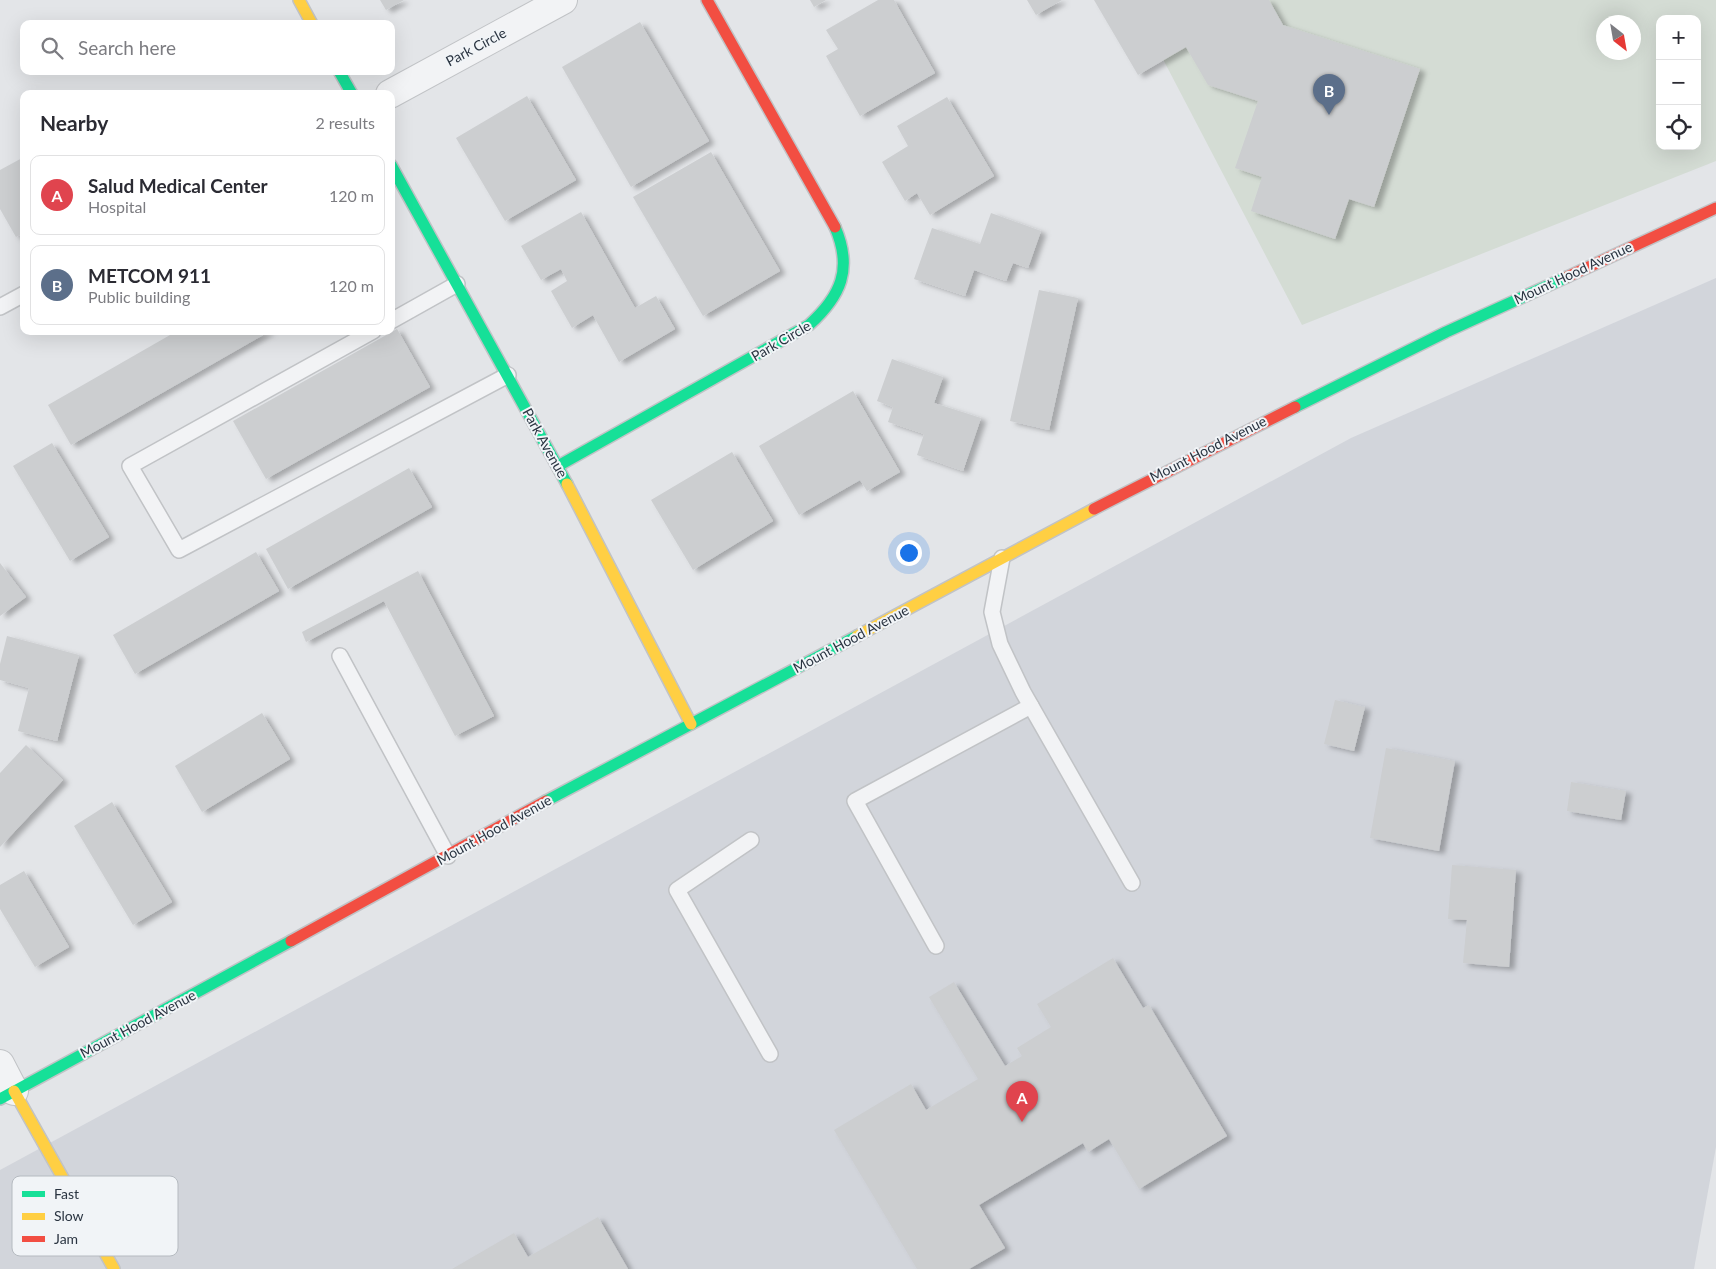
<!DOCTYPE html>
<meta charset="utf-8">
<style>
:root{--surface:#fff;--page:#f2f2f3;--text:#2b2b33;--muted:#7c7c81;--line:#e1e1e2;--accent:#1a73e8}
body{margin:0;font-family:Lato,sans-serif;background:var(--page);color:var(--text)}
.controls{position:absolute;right:15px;top:15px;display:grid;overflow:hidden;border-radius:10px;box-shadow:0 5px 20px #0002}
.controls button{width:45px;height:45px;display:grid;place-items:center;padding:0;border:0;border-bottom:1px solid var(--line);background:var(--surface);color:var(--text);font:25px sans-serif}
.compass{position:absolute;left:1596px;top:15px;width:45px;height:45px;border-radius:50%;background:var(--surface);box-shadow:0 5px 20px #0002;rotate:149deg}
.you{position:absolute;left:908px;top:552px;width:18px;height:18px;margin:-12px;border:4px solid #fff;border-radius:50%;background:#1a73e8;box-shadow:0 0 0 8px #1a73e833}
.badge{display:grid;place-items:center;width:32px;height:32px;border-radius:50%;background:var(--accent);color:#fff;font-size:16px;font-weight:700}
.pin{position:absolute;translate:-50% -41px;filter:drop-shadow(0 1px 2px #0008)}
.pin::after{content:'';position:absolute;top:26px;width:18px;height:15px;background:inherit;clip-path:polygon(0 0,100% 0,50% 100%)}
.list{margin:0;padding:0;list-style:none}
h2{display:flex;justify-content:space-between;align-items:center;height:65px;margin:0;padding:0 20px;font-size:21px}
h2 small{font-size:16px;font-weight:400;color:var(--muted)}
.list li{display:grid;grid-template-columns:32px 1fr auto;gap:15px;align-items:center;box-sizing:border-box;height:80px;margin:0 10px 10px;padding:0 10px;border:1px solid var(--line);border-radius:10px}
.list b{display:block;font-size:19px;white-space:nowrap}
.list p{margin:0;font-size:16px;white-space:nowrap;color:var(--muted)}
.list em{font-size:16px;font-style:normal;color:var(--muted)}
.icon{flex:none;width:28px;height:28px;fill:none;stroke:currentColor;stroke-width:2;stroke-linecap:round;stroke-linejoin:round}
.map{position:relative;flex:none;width:1716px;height:1269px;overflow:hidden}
.search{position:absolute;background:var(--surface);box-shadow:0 5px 20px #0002;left:20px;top:20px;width:375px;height:55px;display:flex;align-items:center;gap:12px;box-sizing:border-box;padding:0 18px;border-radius:10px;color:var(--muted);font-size:19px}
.panel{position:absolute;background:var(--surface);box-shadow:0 5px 20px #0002;left:20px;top:90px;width:375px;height:245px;border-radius:10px}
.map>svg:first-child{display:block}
.built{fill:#d2d5db}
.green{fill:#d4dcd4;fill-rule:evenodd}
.building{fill:#ccced0;filter:url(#shadow)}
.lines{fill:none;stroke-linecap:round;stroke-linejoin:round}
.lane-casing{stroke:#c1c3c6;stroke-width:18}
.street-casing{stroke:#c1c3c6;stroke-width:30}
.fast-casing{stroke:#c1c3c6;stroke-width:14}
.slow-casing{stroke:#c1c3c6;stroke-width:14}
.jam-casing{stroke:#c1c3c6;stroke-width:14}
.lane{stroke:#f2f3f5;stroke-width:15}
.street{stroke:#f2f3f5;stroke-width:28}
.fast{stroke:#16e098;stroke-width:11}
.slow{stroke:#ffcf43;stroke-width:11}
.jam{stroke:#f24e42;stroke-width:11}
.labels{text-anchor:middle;stroke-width:4;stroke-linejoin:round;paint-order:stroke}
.street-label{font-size:14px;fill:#2a3441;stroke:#f1f4f7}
.key{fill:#f1f4f7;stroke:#b5bac0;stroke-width:1}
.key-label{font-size:14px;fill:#2a3441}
</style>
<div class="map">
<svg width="1716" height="1269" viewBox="0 0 1716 1269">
<defs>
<filter id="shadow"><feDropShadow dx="5.5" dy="3" stdDeviation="2.5" flood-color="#0004"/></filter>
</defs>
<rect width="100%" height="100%" fill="#e3e5e8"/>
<path class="built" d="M1716 278V1147L1694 1269H0V1170L1351 438Z"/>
<path class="green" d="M1132 0H1716V161L1302 325ZM1660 19H1697V146H1660ZM1604 22H1634V52H1604Z"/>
<g class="building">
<path d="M380 0H404L386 10Z"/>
<path d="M810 0H826L814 7Z"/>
<path d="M878 0H894L935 73 860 116 826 56 838 49 826 30Z"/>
<path d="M1027 0H1062L1036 15Z"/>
<path d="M1094 0H1269L1283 25 1420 69 1374 207 1349 199 1335 239 1251 211 1262 177 1235 168 1258 101 1208 85 1186 47 1138 75Z"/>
<path d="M640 22 709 141 631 187 562 67Z"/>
<path d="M527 96 576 180 505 221 456 138Z"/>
<path d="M947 97 994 176 930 215 917 193 905 201 882 162 908 146 897 126Z"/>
<path d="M711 152 780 271 703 316 633 197Z"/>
<path d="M24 157V233L16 237 0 209V170Z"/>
<path d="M581 212 635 308 656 296 675 329 619 362 593 315 572 328 551 291 567 281 561 269 541 280 521 246Z"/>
<path d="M991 213 1041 231 1028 268 1013 263 1006 281 974 270 965 296 914 279 932 228 980 244Z"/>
<path d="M1039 290 1078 298 1049 430 1010 421Z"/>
<path d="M397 329 430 387 266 479 233 421Z"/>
<path d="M177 331H270L71 445 48 405Z"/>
<path d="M892 359 943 377 934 403 981 418 963 471 917 455 924 434 888 422 893 407 877 401Z"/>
<path d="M853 391 900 472 867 491 860 480 799 515 759 446Z"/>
<path d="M52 443 109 537 70 561 13 466Z"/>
<path d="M732 452 773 521 693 570 651 500Z"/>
<path d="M409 468 432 507 288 589 266 549Z"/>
<path d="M256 552 279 591 135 674 113 635Z"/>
<path d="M0 563 26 597 0 616Z"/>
<path d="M418 571 494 716 455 736 384 601 306 642 302 632Z"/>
<path d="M7 636 79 655 57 741 18 731 29 688 0 680V664Z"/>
<path d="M1335 700 1365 707 1354 751 1324 744Z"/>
<path d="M262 713 290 759 202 812 175 766Z"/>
<path d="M26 745 63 780 0 847V773Z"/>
<path d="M1386 748 1455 761 1439 851 1370 838Z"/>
<path d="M1571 782 1626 791 1621 820 1567 811Z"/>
<path d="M112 802 172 902 133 925 74 826Z"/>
<path d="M1452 865 1516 870 1509 967 1463 963 1467 920 1448 919Z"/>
<path d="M24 871 69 947 35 967 0 909V885Z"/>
<path d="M1113 958 1143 1008 1149 1005 1227 1136 1139 1189 1109 1139 1088 1152 1083 1143 979 1205 1005 1248 969 1269H917L834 1130 911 1084 926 1110 978 1079 929 997 954 982 1005 1066 1022 1056 1017 1048 1051 1027 1037 1004Z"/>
<path d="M598 1217 628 1269H452L514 1233 528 1257Z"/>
</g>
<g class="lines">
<defs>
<g id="lane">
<path d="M0 307 24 294"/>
<path d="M391 321 457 284"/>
<path d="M373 331 130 466 179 550 508 375"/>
<path d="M1002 558 992 612 1000 644 1023 692 1132 883"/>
<path d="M340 656 448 856"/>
<path d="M751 840 677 890 770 1054"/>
<path d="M936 946 855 801 1031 706"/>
</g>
<g id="street">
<path d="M390 94 563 0"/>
<path d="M0 1064 14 1091"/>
</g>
<g id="fast">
<path d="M339 71 352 94"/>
<path d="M391 165 567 484"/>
<path d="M1295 407 1446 332 1567 277"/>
<path d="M558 466 809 325C841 296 853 269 835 227"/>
<path d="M546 801 857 636"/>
<path d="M0 1099 291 941"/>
</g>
<g id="slow">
<path d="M299 0 312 24"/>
<path d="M567 484 691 724"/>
<path d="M857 636 1094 509"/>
<path d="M14 1091 114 1269"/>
</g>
<g id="jam">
<path d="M707 0 835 227"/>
<path d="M1567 277 1716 208"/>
<path d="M1094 509 1295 407"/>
<path d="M291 941 546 801"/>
</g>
</defs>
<use href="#lane" class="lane-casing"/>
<use href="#street" class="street-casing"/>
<use href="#fast" class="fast-casing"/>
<use href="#slow" class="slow-casing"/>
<use href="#jam" class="jam-casing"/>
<use href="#lane" class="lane"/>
<use href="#street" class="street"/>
<use href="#fast" class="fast"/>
<use href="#slow" class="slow"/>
<use href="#jam" class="jam"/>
</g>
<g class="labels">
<g class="street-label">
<text transform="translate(476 47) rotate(-28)" y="5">Park Circle</text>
<text transform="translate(1573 273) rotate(-25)" y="5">Mount Hood Avenue</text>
<text transform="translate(781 341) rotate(-30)" y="5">Park Circle</text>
<text transform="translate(545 443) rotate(61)" y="5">Park Avenue</text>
<text transform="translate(1208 449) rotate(-27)" y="5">Mount Hood Avenue</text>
<text transform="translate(851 639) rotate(-28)" y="5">Mount Hood Avenue</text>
<text transform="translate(494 830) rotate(-29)" y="5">Mount Hood Avenue</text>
<text transform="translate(138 1024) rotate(-28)" y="5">Mount Hood Avenue</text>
</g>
</g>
<rect x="12" y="1176" width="166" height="80" rx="8" class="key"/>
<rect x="22" y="1191" width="23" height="6" fill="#16e098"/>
<rect x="22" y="1213" width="23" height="7" fill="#ffcf43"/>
<rect x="22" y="1236" width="23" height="6" fill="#f24e42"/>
<g class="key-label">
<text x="54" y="1199">Fast</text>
<text x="54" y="1221">Slow</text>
<text x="54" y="1244">Jam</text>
</g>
</svg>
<div class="controls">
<button>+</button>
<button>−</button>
<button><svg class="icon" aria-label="locate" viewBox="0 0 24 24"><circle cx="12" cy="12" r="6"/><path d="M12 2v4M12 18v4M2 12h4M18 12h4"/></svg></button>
</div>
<svg class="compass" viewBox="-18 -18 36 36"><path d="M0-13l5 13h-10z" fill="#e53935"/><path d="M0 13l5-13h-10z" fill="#7c7c81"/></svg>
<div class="you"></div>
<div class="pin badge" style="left:1022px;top:1122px;background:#e0444e">A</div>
<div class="pin badge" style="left:1329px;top:115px;background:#5c6f8a">B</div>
<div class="search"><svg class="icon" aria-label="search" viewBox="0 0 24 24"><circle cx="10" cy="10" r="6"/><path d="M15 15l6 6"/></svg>Search here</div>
<section class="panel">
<h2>Nearby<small>2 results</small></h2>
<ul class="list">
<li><span class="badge" style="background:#e0444e">A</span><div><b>Salud Medical Center</b><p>Hospital</p></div><em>120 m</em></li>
<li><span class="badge" style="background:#5c6f8a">B</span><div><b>METCOM 911</b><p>Public building</p></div><em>120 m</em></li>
</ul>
</section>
</div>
